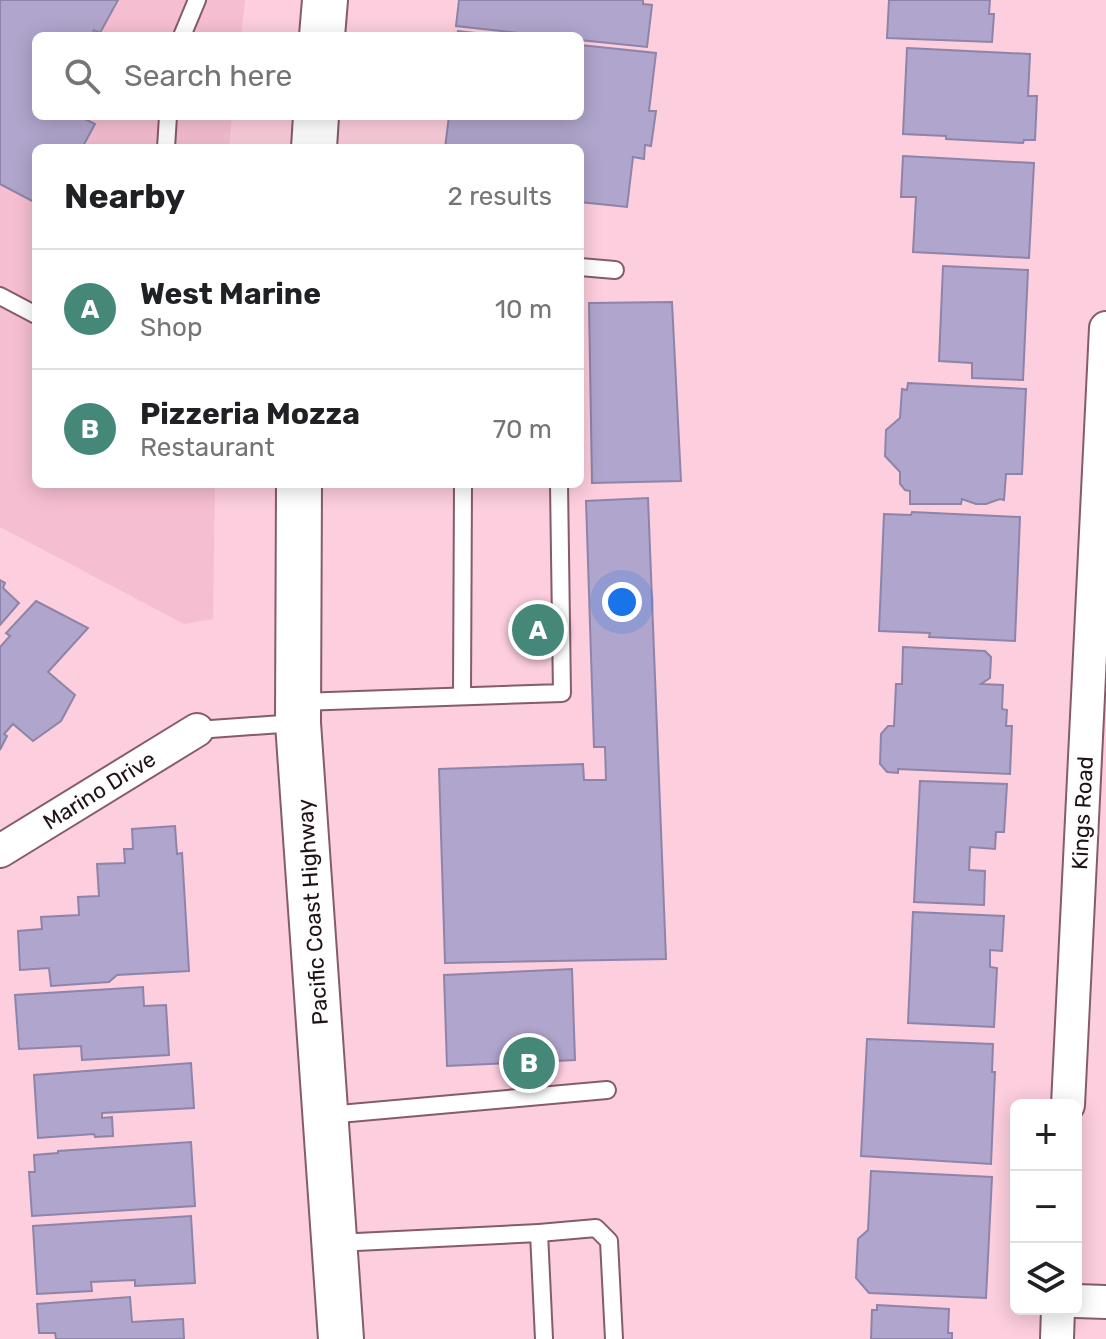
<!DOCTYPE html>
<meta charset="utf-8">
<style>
:root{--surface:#fff;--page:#f2f2f2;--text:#202124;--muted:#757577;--line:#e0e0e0;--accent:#458779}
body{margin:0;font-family:Rubik,sans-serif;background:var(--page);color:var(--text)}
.controls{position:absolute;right:24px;bottom:24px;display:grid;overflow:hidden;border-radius:12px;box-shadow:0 4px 20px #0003}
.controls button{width:72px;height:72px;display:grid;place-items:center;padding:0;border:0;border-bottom:2px solid var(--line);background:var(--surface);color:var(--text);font:40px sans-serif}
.you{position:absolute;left:622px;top:602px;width:28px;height:28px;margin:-20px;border:6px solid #fff;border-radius:50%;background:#1a73e8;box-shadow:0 0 0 12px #1a73e833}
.badge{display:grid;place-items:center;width:52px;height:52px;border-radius:50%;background:var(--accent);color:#fff;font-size:26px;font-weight:700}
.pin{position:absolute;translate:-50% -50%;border:4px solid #fff;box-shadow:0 2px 8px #0006}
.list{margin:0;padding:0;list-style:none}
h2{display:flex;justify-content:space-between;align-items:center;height:104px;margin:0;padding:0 32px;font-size:34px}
h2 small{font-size:26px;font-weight:400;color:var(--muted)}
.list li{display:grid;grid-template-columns:52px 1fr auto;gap:24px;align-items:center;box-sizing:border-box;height:120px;padding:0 32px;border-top:2px solid var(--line)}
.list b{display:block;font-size:30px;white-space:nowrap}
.list p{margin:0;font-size:26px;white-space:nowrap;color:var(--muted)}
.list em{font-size:26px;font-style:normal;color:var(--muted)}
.icon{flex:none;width:44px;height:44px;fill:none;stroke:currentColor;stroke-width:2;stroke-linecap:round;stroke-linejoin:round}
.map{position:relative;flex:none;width:1106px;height:1339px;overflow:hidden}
.search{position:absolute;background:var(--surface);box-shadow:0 4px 20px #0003;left:32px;top:32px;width:552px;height:88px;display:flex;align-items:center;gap:20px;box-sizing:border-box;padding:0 28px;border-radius:12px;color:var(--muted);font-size:30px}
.panel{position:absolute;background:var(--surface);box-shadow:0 4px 20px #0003;left:32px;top:144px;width:552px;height:344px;border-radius:12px}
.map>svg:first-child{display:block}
.built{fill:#f6bfd1}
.building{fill:#b0a5cc;stroke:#8e84a9;stroke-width:2}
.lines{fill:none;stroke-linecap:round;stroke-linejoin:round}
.lane-casing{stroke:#845c6a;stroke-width:20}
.street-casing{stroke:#845c6a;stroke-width:36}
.highway-casing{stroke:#845c6a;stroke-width:48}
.lane{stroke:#fff;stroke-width:16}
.street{stroke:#fff;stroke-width:32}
.highway{stroke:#fff;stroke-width:44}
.labels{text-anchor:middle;stroke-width:7;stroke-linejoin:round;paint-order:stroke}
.street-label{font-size:22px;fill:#211217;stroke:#fefefe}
</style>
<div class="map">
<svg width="1106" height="1339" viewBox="0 0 1106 1339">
<rect width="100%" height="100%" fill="#fdcedd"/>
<path class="built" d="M0 0H245L241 36H36V116H232L229 148H36V484H215L213 619 184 624 0 527Z"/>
<g class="building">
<path d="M0 0H118L100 33 94 30 91 36H36V116H79L95 124 82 148H36V199L34 202 0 184Z"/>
<path d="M459 0H643V4L652 5 647 47 580 40V36H545L456 26Z"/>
<path d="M889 0H990L989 14H994L992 42 887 38Z"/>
<path d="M458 31 501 36H457Z"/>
<path d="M580 45 656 53 649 111H656L651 146 645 145 644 159 633 157 627 207 580 202V148H445L449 116H580Z"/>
<path d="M907 48 1030 54 1028 96H1037L1035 140H1024L1023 143 946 139V136L903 134Z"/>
<path d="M903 156 1034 163 1029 258 913 252 916 197H901Z"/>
<path d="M943 266 1028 270 1023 380 972 378V363L939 361Z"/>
<path d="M672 302 681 481 592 483 589 303Z"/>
<path d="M908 383 1026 389 1022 474H1006L1004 500 1000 499 986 504H976L962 499 961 504H910V491L905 490 900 484V472L885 456 886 430 900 418 902 389 907 390Z"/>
<path d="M648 498 666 959 445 963 439 769 583 764 584 780H606L605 747H594L586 501Z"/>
<path d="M912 512 1020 517 1015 641 929 637 930 633 879 631 884 514 911 515Z"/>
<path d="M0 580 5 583 3 588 19 603 0 625Z"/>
<path d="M36 601 88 628 48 672 75 695 61 721 33 741 13 724 4 734 7 736 0 750V647L10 636 6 633Z"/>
<path d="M903 647 985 651 991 657 990 678 981 684 1003 685 1002 709 1007 710 1006 726H1012L1010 774 898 769V773L887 772 880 764 881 734 888 726H894L896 684H902Z"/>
<path d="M920 781 1007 784 1004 832H996L995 849 970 847 969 870 985 871 984 905 914 902Z"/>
<path d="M175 826 177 854 182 853 189 971 117 975 109 982 51 986 49 968 20 970 18 931 42 929 41 917 79 915 78 897 99 896 97 864 125 863 124 849H133L132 829Z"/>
<path d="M913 912 1004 916 1002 951 990 950V967L997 968 994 1027 908 1023Z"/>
<path d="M572 969 575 1060 447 1066 444 975Z"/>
<path d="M143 987 144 1006 166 1005 169 1055 82 1060 81 1046 19 1049 15 995Z"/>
<path d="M867 1039 993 1044 992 1072H995L991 1164 861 1156Z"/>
<path d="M191 1063 194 1108 102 1113V1118L112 1117 113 1136 95 1137 94 1134 38 1138 34 1075Z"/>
<path d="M191 1142 195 1206 32 1216 29 1172H35L34 1155 58 1153V1151Z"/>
<path d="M871 1171 992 1177 986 1298 869 1293 856 1278 858 1239 868 1230Z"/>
<path d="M191 1216 195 1283 135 1286V1280L91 1282 92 1291 37 1294 33 1226Z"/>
<path d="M130 1297 132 1322 183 1319 184 1339H56L55 1333H39L37 1304Z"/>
<path d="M877 1305 949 1309 948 1333H952V1339H871L872 1310H877Z"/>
</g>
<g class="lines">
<defs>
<g id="lane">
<path d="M182 36 197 0"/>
<path d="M166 148 168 116"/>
<path d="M580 267 615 270"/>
<path d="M0 296 36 315"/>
<path d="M462 695 463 484"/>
<path d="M300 702 562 693 559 484"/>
<path d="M197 730 296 723"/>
<path d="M328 1115 607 1090"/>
<path d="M539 1233 596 1228 609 1241 614 1339"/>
<path d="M336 1243 539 1233 544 1339"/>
</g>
<g id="street">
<path d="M0 851 197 730"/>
<path d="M1068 1105 1106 328"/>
<path d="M1076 1301 1106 1302"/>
<path d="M1057 1339 1058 1309"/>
</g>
<g id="highway">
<path d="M322 36 325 0"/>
<path d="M314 148 316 116"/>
<path d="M299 484 298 723 341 1339"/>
</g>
</defs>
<use href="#lane" class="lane-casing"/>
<use href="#street" class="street-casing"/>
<use href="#highway" class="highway-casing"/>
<use href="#lane" class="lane"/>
<use href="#street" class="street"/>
<use href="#highway" class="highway"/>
</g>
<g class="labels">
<g class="street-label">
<text transform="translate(99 790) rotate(-32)" y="8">Marino Drive</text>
<text transform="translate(1082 813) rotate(-87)" y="8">Kings Road</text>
<text transform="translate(312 912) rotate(-94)" y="8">Pacific Coast Highway</text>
</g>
</g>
</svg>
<div class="controls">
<button>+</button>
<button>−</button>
<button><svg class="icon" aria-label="layers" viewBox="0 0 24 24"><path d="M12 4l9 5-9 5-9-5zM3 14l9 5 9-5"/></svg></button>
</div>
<div class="you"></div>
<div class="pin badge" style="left:538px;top:630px">A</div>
<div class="pin badge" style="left:529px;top:1063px">B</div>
<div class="search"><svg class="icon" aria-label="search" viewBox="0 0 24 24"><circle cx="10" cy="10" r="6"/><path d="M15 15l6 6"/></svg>Search here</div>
<section class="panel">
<h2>Nearby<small>2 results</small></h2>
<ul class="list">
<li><span class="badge">A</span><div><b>West Marine</b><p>Shop</p></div><em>10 m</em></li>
<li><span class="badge">B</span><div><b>Pizzeria Mozza</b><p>Restaurant</p></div><em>70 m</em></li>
</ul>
</section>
</div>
